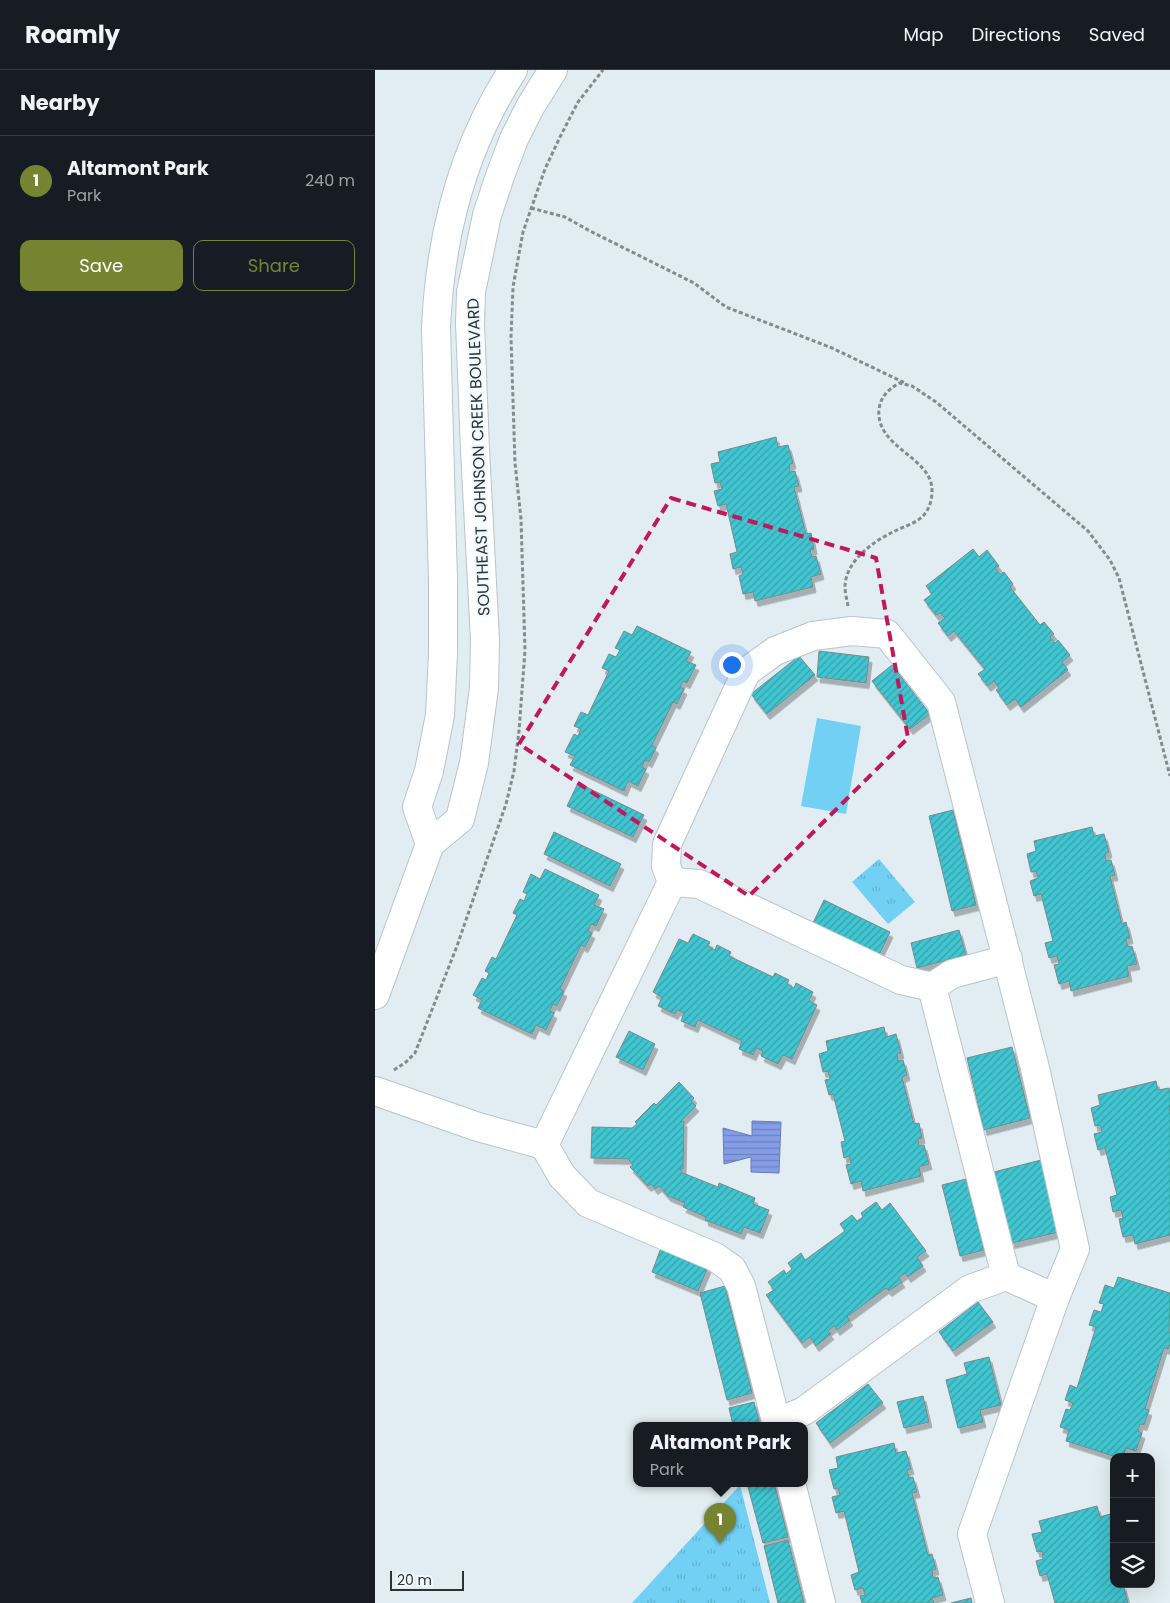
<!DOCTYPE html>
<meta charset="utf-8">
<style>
:root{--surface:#171b24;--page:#20242c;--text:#f1f3f6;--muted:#9ea1a6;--line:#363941;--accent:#768432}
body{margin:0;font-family:Poppins,sans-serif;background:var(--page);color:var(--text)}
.controls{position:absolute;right:15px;bottom:15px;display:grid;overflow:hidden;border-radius:10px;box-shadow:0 5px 20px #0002}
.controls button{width:45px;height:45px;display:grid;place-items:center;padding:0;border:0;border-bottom:1px solid var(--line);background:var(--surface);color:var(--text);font:25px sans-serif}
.scale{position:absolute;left:15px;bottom:12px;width:74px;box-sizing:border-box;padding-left:5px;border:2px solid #2d3234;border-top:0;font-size:14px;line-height:18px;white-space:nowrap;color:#2d3234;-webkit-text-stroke:4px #f0fafe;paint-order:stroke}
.you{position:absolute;left:356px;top:594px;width:18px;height:18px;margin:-12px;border:4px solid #fff;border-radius:50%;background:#1a73e8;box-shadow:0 0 0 8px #1a73e833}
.badge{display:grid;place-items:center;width:32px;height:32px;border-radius:50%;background:var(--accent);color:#fff;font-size:16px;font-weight:700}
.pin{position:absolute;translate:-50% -41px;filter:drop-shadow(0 1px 2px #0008)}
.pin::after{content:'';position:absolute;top:26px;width:18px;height:15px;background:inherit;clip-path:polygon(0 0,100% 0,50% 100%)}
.popup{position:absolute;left:258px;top:1352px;width:175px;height:65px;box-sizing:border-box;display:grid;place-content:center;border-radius:10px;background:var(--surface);filter:drop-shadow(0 1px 4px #0005);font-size:16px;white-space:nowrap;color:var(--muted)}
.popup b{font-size:19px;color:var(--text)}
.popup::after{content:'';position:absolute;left:50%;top:100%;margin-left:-10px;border:10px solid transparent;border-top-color:var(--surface)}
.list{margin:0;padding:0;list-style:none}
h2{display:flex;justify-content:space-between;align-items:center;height:65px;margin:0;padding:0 20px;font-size:21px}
h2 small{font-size:16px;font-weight:400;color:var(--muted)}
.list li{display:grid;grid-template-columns:32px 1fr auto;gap:15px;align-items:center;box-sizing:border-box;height:90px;padding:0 20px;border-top:1px solid var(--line)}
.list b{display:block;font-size:19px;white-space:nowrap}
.list p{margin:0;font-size:16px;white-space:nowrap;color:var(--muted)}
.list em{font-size:16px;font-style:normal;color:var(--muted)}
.actions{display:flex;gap:10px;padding:15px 20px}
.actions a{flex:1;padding:11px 0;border:1px solid var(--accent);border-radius:10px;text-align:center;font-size:18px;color:var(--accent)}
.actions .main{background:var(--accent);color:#fff}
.icon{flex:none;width:28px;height:28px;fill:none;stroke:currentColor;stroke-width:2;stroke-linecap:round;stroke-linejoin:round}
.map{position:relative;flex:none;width:795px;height:1533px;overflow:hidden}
header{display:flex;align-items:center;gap:30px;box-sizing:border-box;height:70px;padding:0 25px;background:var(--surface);border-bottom:1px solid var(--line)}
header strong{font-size:24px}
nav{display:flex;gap:28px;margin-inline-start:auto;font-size:18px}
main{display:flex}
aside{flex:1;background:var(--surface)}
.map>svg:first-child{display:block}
.grass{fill:url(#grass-tufts)}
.pitch{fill:#72d0f4}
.water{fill:url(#water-rules);stroke:#697db1}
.building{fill:url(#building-hatch);stroke:#7b8889;filter:url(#shadow)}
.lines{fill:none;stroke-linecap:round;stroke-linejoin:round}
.minor-casing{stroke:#b9c5ca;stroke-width:30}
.path{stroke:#828b8e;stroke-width:3;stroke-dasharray:4 2.5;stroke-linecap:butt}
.minor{stroke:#fff;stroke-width:28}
.marked{fill:none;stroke:#c2185b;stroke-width:4;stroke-dasharray:10 6;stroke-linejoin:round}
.labels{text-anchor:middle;stroke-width:4;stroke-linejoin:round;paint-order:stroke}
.street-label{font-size:16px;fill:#2d3234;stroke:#f0fafe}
</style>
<header>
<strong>Roamly</strong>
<nav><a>Map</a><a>Directions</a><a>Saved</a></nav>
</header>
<main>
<aside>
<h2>Nearby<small></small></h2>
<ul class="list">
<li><span class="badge">1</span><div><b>Altamont Park</b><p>Park</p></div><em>240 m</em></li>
</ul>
<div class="actions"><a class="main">Save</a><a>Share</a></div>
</aside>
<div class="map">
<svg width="795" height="1533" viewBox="0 0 795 1533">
<defs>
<pattern id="grass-tufts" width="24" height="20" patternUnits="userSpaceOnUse" patternTransform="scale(1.25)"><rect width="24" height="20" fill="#72d0f4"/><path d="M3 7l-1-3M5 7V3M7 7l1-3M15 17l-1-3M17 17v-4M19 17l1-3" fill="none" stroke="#63b3d2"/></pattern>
<pattern id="water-rules" width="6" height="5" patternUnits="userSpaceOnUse" patternTransform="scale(1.25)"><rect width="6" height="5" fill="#839de7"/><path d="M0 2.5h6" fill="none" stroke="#6c81bc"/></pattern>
<pattern id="building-hatch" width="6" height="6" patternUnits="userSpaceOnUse" patternTransform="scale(1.25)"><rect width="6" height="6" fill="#3fc5d1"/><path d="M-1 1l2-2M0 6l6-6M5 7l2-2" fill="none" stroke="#35a1aa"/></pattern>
<filter id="shadow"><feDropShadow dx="3" dy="5.5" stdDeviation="0" flood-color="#0004"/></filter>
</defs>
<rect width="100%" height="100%" fill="#e1edf2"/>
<g class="grass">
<path d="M504 789 540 832 513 854 477 812Z"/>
<path d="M365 1415 395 1533H257Z"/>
</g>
<path class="pitch" d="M442 648 486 656 471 744 426 736Z"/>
<path class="water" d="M377 1051 406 1052 404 1103 376 1102V1087L349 1094 348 1058 377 1066Z"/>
<g class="building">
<path d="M401 367 403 377 413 375 418 393 414 395 415 402 420 401 424 416 419 417 431 464 436 463 439 479 435 480 437 487 441 486 446 504 436 507 438 517 380 531 378 522 368 524 364 506 368 504 366 497 358 499 355 484 362 482 351 434 343 436 339 421 347 419 345 412 340 413 336 394 345 392 343 382Z"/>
<path d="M598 479 604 487 612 480 624 496 620 498 625 504 629 502 638 514 635 517 665 555 669 552 679 564 675 567 680 573 683 570 695 585 687 592 693 600 646 637 640 629 632 635 621 620 624 618 619 611 613 616 603 604 610 599 579 561 573 566 563 553 570 548 565 543 561 545 549 530 557 524 551 516Z"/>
<path d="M262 556 316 582 311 591 321 595 312 613 308 611 305 617 309 619 302 634 298 632 277 675 281 678 274 692 270 690 267 697 271 699 263 716 253 711 249 721 195 695 200 686 190 682 199 664 203 666 206 659 199 656 206 642 213 645 234 601 227 598 234 584 241 587 245 580 240 578 249 561 257 565Z"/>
<path d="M444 581 494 587 491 613 442 607Z"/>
<path d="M424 586 440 605 392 644 376 624Z"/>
<path d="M517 595 555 644 535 659 497 611Z"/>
<path d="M203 713 269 745 258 767 192 736Z"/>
<path d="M578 740 601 835 577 841 554 746Z"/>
<path d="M717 757 719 766 729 764 734 782 730 784 731 791 736 790 740 805 735 806 747 854 751 852 755 868 751 869 753 877 757 876 762 894 752 896 754 906 696 921 694 911 684 914 679 895 684 894 682 886 674 888 670 873 678 871 666 824 659 826 655 811 663 808 661 801 656 802 652 784 661 781 659 771Z"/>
<path d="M179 762 246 794 235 816 169 784Z"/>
<path d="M170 799 224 825 219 835 229 839 221 856 216 854 213 861 217 863 210 877 206 875 185 919 189 921 182 936 178 934 175 941 179 943 171 960 161 955 157 964 103 938 107 930 98 925 107 908 111 910 114 903 110 901 117 887 121 889 142 845 138 843 145 829 149 831 152 824 148 822 156 804 165 809Z"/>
<path d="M449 830 515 862 504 885 438 853Z"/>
<path d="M584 860 591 885 542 898 536 873Z"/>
<path d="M318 864 335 872 333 876 340 880 342 875 356 882 354 886 398 907 400 903 414 910 412 914 419 918 421 913 438 922 434 931 442 935 417 989 408 985 403 994 386 986 388 981 381 978 378 985 364 979 367 971 323 950 320 957 306 951 309 943 302 940 300 944 283 936 287 927 278 922 304 869 313 873Z"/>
<path d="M509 957 511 967 521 964 526 983 522 984 523 991 528 990 532 1005 527 1007 539 1054 544 1053 547 1068 543 1069 544 1076 549 1075 554 1094 544 1097 546 1106 488 1121 486 1111 476 1114 471 1095 476 1094 474 1086 469 1088 466 1072 470 1071 458 1024 454 1025 450 1010 455 1009 453 1001 448 1002 444 984 453 981 451 971Z"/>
<path d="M254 961 280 974 268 1000 241 987Z"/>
<path d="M637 977 655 1048 609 1060 592 988Z"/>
<path d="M781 1011 783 1020 794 1018 795 1024V1037H794L795 1043V1165L760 1174 758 1165 748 1167 744 1149 748 1148 746 1140 738 1142 735 1127 742 1125 730 1078 723 1080 719 1064 727 1062 725 1055 720 1056 716 1038 725 1035 723 1025Z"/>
<path d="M304 1012 319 1028 316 1031 321 1036 306 1051H309L308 1099H305L308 1103 343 1117 344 1113 380 1128 378 1134 394 1140 385 1163 369 1157 366 1164 330 1150 331 1147 308 1137 310 1133 293 1126 284 1116 280 1119 276 1114 273 1116 255 1097 258 1095 253 1089 216 1088 217 1057 257 1058 262 1054 260 1052 279 1033 281 1035Z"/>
<path d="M666 1090 684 1162 637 1173 619 1102Z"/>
<path d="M591 1109 609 1180 585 1186 567 1115Z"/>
<path d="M501 1132 507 1140 515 1133 551 1181 542 1187 548 1196 533 1207 530 1203 524 1208 527 1212 514 1221 511 1218 472 1247 475 1250 462 1260 459 1256 453 1261 456 1264 441 1276 435 1267 427 1273 391 1225 399 1220 393 1212 409 1200 411 1204 417 1199 413 1193 426 1183 430 1190 470 1161 465 1154 477 1145 482 1151 488 1147 486 1143Z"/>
<path d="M286 1178 333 1197 323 1221 277 1202Z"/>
<path d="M743 1207 795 1223 794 1263H795V1274L793 1279 789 1278 770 1339 774 1340 769 1355 765 1354 763 1361 767 1363 761 1381 751 1378 748 1387H741L691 1371 694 1360 685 1357 691 1339 695 1340 698 1333 690 1330 695 1315 702 1318 721 1257 714 1255 719 1240 726 1242 729 1234 724 1233 730 1215 739 1218Z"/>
<path d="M350 1216 377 1323 352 1330 325 1223Z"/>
<path d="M603 1232 618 1252 578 1281 564 1262Z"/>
<path d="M614 1287 626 1335 605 1340 608 1352 583 1358 571 1310 592 1304 589 1293Z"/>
<path d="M493 1314 508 1333 455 1373 441 1353Z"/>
<path d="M548 1326 554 1352 529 1358 522 1332Z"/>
<path d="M379 1332 385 1355H358L354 1338Z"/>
<path d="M519 1373 521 1383 531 1381 536 1399 532 1400 534 1408 538 1407 542 1422 537 1423 553 1485 557 1484 561 1499 557 1500 558 1508 563 1507 568 1525 557 1528 559 1533H487L485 1526 490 1525 488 1518 480 1520 476 1505 484 1502 469 1441 461 1443 457 1427 465 1425 463 1418 459 1419 454 1400 463 1398 461 1387Z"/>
<path d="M372 1413H399L413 1467 388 1473Z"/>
<path d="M722 1436 725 1447 735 1444 739 1459V1463L735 1464 737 1471H739V1514H748L753 1533H680L672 1504 665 1506 661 1491 668 1489 667 1481 662 1482 657 1464 667 1462 664 1451Z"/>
<path d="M413 1470 429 1533H403L389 1476Z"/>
<path d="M596 1528 597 1533H576Z"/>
</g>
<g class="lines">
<defs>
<g id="minor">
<path d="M55 774 42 737 54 701 65 645 68 584V510L61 258C65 167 88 77 138 0"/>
<path d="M297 812 291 796 292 774 371 602 400 581 438 566 477 561 512 564 566 632 660 998 700 1179 680 1228"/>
<path d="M557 917 577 904 633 889"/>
<path d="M0 925 55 774 85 749 99 693 109 618 110 570 100 380 95 253 96 222 112 145 125 106 139 69 155 37 178 0"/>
<path d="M0 1021 103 1057 169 1075"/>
<path d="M169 1075 297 812 324 814 526 910 557 917 631 1206 680 1228 597 1464 615 1533"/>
<path d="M169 1075 187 1106 213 1133 340 1187 357 1199 366 1216 402 1355"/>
<path d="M401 1353 429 1341 595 1219 631 1206"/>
<path d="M416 1413 446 1533"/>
</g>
</defs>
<use href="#minor" class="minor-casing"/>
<g class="path">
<path d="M156 138 190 147 215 161 319 213 351 237 457 278 530 313"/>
<path d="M473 536C472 530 470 523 470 517 470 492 497 472 518 462 527 457 540 454 548 446 554 440 557 430 557 421 558 387 500 378 504 339 506 326 513 320 524 313L537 316 561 332 713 461 735 490 744 508 795 706"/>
<path d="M19 1000 31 992 40 983 82 876 131 734 139 701 144 661 150 580 146 449 140 393 136 267 138 217 148 162 170 99 185 67 203 32 228 0"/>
</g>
<use href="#minor" class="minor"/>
</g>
<path class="marked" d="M296 428 501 488 533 668 374 826 144 674Z"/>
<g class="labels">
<g class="street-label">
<text transform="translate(103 387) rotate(-92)" y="6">SOUTHEAST JOHNSON CREEK BOULEVARD</text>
</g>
</g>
</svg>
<div class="controls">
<button>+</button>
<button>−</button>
<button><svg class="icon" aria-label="layers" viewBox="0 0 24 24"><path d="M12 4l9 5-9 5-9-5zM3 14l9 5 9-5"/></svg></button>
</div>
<div class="scale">20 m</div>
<div class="you"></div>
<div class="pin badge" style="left:345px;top:1474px">1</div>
<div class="popup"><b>Altamont Park</b>Park</div>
</div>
</main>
